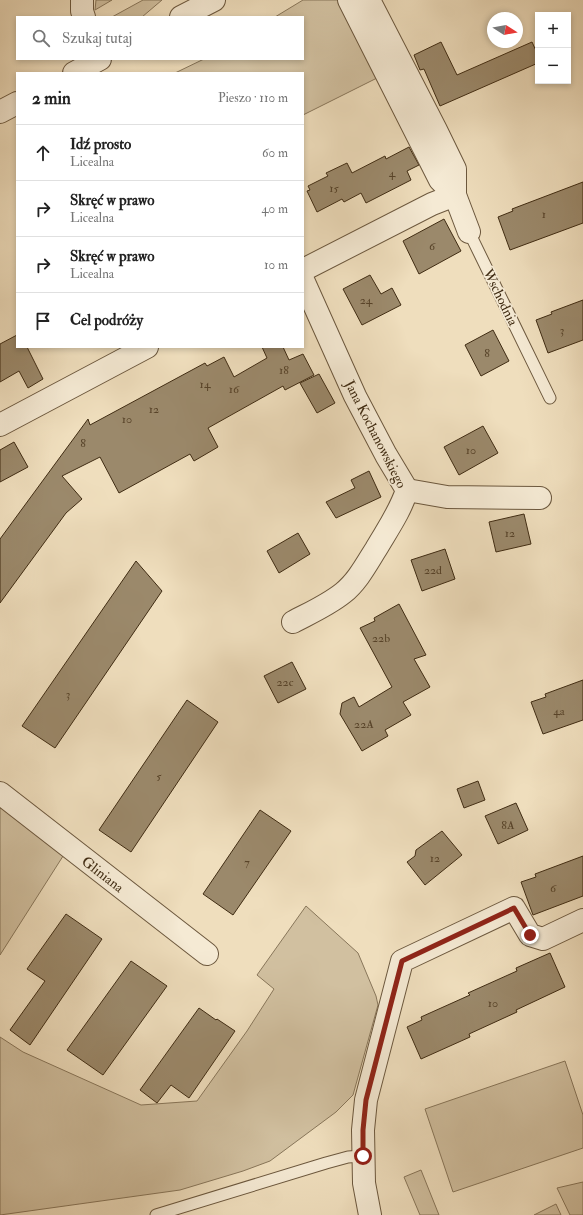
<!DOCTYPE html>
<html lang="pl">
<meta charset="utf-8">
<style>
:root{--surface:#fff;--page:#f6f6f6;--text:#222;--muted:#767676;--line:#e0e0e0}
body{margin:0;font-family:"IM FELL Double Pica",serif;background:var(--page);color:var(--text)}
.controls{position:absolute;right:12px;top:12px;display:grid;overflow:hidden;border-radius:0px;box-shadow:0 2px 6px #0003}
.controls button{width:36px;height:36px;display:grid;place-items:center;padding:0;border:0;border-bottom:1px solid var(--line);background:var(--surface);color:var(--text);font:20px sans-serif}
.compass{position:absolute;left:487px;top:12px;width:36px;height:36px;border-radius:50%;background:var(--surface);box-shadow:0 2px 6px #0003;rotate:101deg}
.stop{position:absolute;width:12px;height:12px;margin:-9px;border:3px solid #8f2418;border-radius:50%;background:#fff}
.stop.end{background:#8f2418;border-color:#fff;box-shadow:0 1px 4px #0008}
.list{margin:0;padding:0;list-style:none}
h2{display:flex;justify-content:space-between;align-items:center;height:52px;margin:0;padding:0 16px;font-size:17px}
h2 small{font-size:13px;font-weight:400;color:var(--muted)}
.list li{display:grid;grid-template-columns:26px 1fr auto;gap:12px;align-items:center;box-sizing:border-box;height:56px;padding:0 16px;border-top:1px solid var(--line)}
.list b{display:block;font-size:15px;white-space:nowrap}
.list p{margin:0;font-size:13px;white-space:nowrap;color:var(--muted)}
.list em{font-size:13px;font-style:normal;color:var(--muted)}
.icon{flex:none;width:22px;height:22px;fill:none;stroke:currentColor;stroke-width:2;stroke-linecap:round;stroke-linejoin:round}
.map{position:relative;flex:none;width:583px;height:1215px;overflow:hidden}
.search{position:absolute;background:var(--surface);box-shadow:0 2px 6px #0003;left:16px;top:16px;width:288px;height:44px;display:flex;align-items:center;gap:10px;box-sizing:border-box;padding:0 14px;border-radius:0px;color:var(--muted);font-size:15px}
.panel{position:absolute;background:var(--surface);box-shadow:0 2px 6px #0003;left:16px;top:72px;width:288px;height:276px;border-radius:0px}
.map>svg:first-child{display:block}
.green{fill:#d1c0a0;stroke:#88765a}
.building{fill:#9b896b;stroke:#402c13}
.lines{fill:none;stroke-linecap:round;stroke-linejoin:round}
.service-casing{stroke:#6c583e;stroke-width:13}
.minor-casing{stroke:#6c583e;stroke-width:24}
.tertiary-casing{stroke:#6c583e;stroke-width:24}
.service{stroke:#f5ead4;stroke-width:11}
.minor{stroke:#f5ead4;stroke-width:22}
.tertiary{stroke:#f5ead4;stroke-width:22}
.route{stroke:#8f2418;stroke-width:5}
.labels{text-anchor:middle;stroke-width:3.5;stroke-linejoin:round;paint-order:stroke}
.number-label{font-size:12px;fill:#574329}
.street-label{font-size:14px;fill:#402c13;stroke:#f5ead4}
</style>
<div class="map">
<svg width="583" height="1215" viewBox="0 0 583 1215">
<rect width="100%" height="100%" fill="#efdebd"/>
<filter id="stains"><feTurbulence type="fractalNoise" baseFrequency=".005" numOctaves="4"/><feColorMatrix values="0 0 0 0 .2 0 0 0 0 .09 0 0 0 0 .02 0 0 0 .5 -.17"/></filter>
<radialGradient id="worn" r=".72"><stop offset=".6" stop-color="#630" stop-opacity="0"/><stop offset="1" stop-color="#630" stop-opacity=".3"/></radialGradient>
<g class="green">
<path d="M96 0H112L95 10Z"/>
<path d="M143 0H162L142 17H112Z"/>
<path d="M303 0H341L379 77 303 115V73H175L204 59H303V17H275Z"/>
<path d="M2 806 65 853 0 955V809Z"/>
<path d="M306 906 358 953 376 996 378 1005 353 1095 336 1112 270 1161 243 1171 180 1190 0 1215V1037L23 1052 141 1105 197 1101 247 1031 274 989 257 975Z"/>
<path d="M565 1061 583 1115V1148L453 1192 425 1109Z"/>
<path d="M421 1170 439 1215H420L404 1177Z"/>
<path d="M583 1182V1215H570L557 1188Z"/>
<path d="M556 1204 561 1215H534Z"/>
</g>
<g class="building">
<path d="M441 42 457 75 532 42 538 55V63L440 106 424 69 420 70 414 55Z"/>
<path d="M409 147 419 165 407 171 411 180 366 203 361 193 344 202 342 199 317 212 307 191 310 190 308 186 328 176 326 173 347 163 352 173 385 156 386 159Z"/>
<path d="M583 182V223L510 250 498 217 513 211 512 209Z"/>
<path d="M444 219 461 251 419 274 403 241Z"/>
<path d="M370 275 381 294 392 288 401 305 362 325 343 289Z"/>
<path d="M583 300V340L548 353 536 320 552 314 551 312Z"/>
<path d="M493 330 509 361 481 376 465 345Z"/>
<path d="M17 335V347H27L43 379 28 388 19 371 0 382V344Z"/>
<path d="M262 347H283L289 360 303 354 314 375 285 390 283 386 208 428 218 447 194 461 190 454 119 493 100 457 62 476 82 499 66 513 0 603V539L88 419 90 425 205 363 207 366 224 357 234 377 267 358Z"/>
<path d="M319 374 335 403 317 413 300 383Z"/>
<path d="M483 426 498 453 459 475 444 447Z"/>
<path d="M14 442 28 467 0 482V450Z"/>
<path d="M369 471 381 497 336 518 326 502 355 488 351 480Z"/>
<path d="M524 514 531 544 496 552 489 522Z"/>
<path d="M298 533 310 554 279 573 267 551Z"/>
<path d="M445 549 455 579 422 591 411 560Z"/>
<path d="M136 561 162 591 55 748 22 726Z"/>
<path d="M399 604 426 655 414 659 430 687 403 702 411 715 385 730 388 736 362 751 340 714 342 703 354 697 359 707 392 687 360 628 375 621 374 618Z"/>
<path d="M292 662 306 689 278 703 264 676Z"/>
<path d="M583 680V720L543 734 531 702 546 697 545 694Z"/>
<path d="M187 700 218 722 131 852 99 830Z"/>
<path d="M478 781 485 800 464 808 457 789Z"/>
<path d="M516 803 528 830 498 844 485 816Z"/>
<path d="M260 810 291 831 233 915 203 894Z"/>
<path d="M442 831 462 855 425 885 407 862 415 856 416 850Z"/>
<path d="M583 856V896L533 915 521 882 536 877 535 874Z"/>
<path d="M66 914 102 939 30 1045 10 1030 45 981 27 969Z"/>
<path d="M550 953 565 987 516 1010 517 1012 469 1034 470 1037 421 1059 407 1027 422 1020 421 1017 470 995 468 993 517 971 516 968Z"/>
<path d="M131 961 167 986 103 1075 67 1050Z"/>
<path d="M199 1008 216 1020 217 1019 235 1031 189 1098 171 1085 157 1103 140 1090Z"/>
</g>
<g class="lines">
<defs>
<g id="service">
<path d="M469 232 550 398"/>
<path d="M156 1215 326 1163 348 1157 363 1156"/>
</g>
<g id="minor">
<path d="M82 0V11L84 17"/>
<path d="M349 0 440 180 455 195"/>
<path d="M369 0 436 130 455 169V195L469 232"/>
<path d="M303 270 432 204 455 195"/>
<path d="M0 425 147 347"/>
<path d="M407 490 447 497 540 498"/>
<path d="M293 622C310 613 328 605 343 593 357 582 366 565 376 549 387 530 400 512 407 490L386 455 355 396 303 280"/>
<path d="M0 793 207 954"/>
<path d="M370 1215 364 1183 363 1130 366 1100 402 961 514 908 530 935 543 939 583 920"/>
</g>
<g id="tertiary">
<path d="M181 17 214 0"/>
<path d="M74 73 100 59"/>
<path d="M0 112 17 103"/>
</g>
</defs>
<use href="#service" class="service-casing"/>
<use href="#minor" class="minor-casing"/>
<use href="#tertiary" class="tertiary-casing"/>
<use href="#service" class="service"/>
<use href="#minor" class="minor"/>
<use href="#tertiary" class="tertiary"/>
</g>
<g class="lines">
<path class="route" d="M363 1156V1130L366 1100 402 961 514 908 530 935"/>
</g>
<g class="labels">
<g class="number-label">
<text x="392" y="177">4</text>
<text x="334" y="192">15</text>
<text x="544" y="218">1</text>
<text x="432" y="250">6</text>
<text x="366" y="304">24</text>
<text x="562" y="334">3</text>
<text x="487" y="357">8</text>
<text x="284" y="374">18</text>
<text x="205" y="388">14</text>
<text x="234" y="393">16</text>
<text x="154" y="413">12</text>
<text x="127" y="423">10</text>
<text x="83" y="447">8</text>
<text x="471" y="454">10</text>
<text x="510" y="537">12</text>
<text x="433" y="574">22d</text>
<text x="381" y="642">22b</text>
<text x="285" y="686">22c</text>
<text x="68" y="698">3</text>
<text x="559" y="715">4a</text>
<text x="364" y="728">22A</text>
<text x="159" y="780">5</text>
<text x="508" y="829">8A</text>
<text x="435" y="862">12</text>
<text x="247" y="866">7</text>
<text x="553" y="892">6</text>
<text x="493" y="1007">10</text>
</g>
<g class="street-label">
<text transform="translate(501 297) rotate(64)" y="5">Wschodnia</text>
<text transform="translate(376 434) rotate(63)" y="5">Jana Kochanowskiego</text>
<text transform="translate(103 874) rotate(38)" y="5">Gliniana</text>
</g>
</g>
<rect width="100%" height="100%" filter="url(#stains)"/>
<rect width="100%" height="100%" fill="url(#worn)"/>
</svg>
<div class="controls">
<button>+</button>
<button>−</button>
</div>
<svg class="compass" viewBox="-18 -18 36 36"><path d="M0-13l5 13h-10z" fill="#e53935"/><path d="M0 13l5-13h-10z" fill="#767676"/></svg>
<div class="stop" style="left:363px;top:1156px"></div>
<div class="stop end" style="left:530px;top:935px"></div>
<div class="search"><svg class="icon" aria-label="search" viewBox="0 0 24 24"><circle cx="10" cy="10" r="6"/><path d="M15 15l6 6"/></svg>Szukaj tutaj</div>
<section class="panel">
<h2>2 min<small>Pieszo · 110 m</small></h2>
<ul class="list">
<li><svg class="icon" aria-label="ahead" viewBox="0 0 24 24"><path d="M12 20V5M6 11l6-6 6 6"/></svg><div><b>Idź prosto</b><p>Licealna</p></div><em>60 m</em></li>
<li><svg class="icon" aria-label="right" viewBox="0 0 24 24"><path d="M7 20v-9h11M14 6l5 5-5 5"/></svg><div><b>Skręć w prawo</b><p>Licealna</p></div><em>40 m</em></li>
<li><svg class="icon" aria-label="right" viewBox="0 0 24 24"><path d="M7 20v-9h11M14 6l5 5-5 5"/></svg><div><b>Skręć w prawo</b><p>Licealna</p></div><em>10 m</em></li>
<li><svg class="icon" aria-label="arrive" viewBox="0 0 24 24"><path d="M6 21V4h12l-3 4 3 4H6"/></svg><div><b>Cel podróży</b></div></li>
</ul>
</section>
</div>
